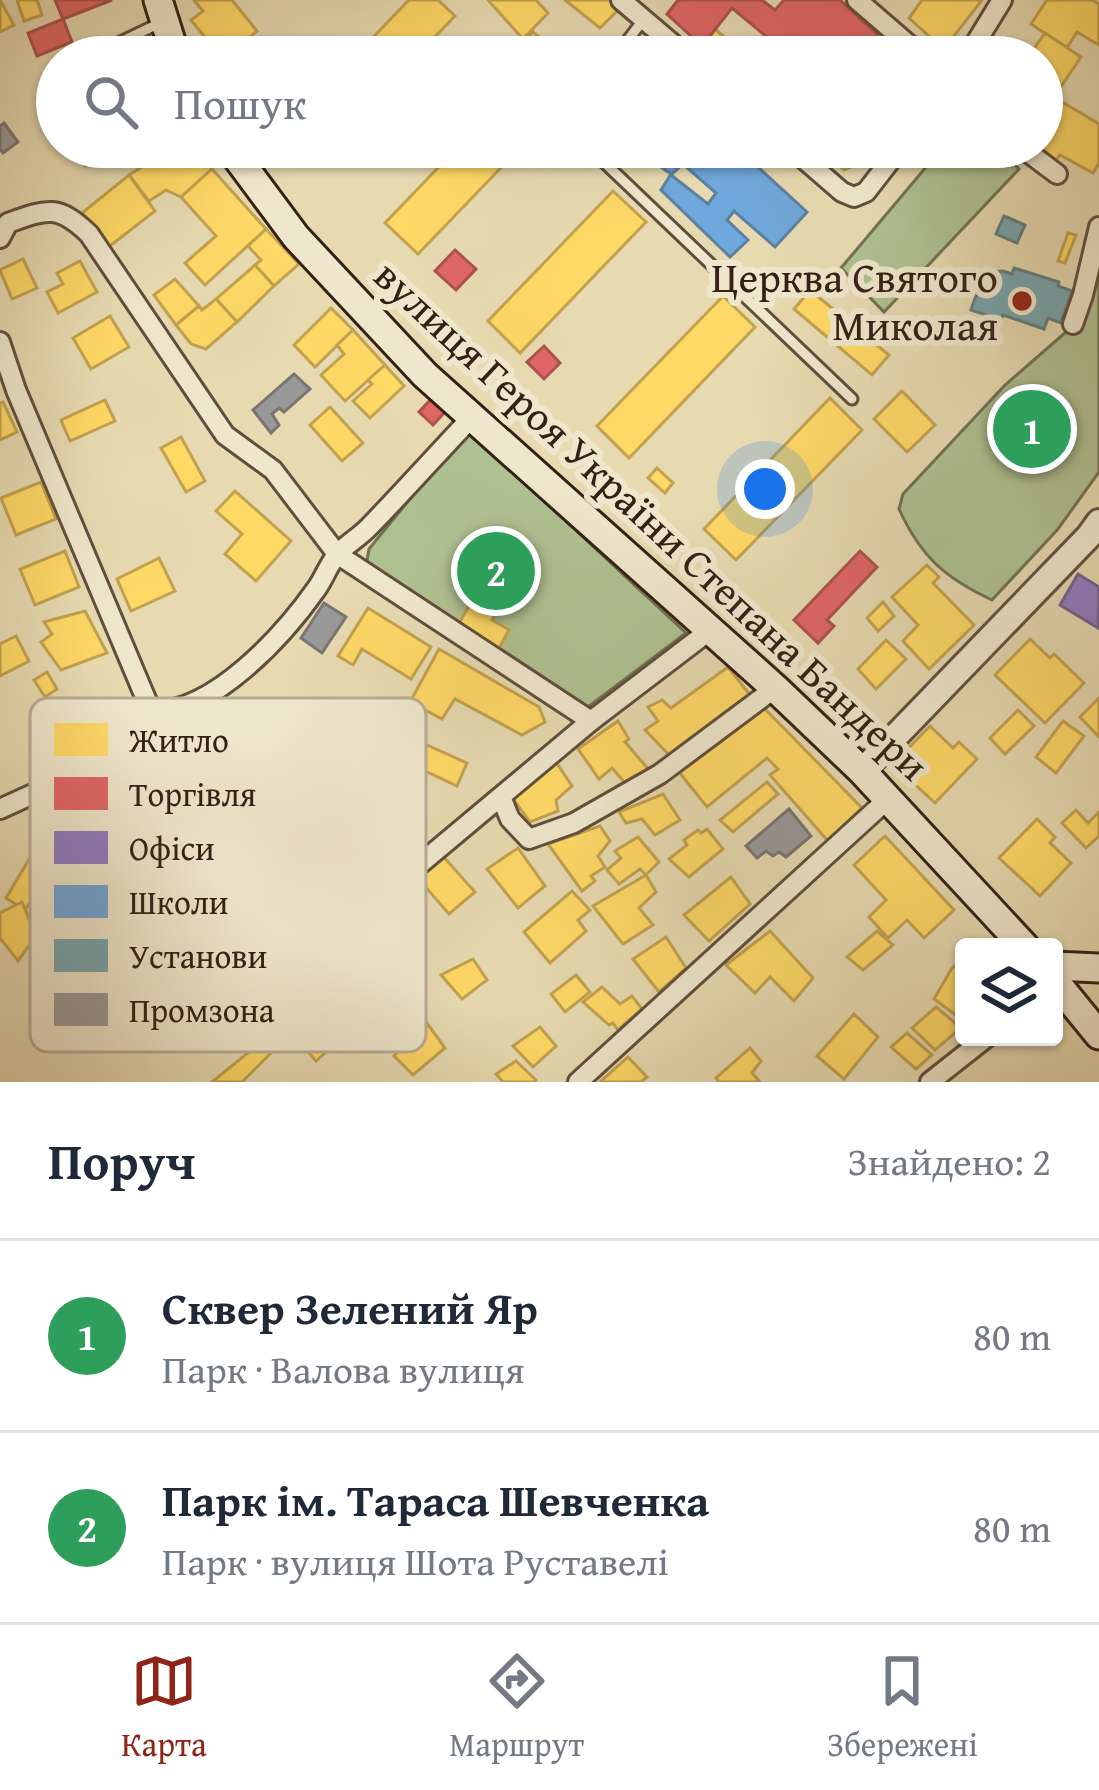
<!DOCTYPE html>
<html lang="uk">
<meta charset="utf-8">
<style>
:root{--surface:#fff;--page:#f2f2f3;--text:#1f2937;--muted:#747a83;--line:#e0e1e3;--accent:#8f2418}
body{margin:0;font-family:"Gentium Book Plus",serif;background:var(--page);color:var(--text)}
.controls{position:absolute;right:36px;bottom:36px;display:grid;overflow:hidden;border-radius:12px;box-shadow:0 3px 9px #0004}
.controls button{width:108px;height:108px;display:grid;place-items:center;padding:0;border:0;border-bottom:3px solid var(--line);background:var(--surface);color:var(--text);font:60px sans-serif}
.you{position:absolute;left:765px;top:489px;width:42px;height:42px;margin:-30px;border:9px solid #fff;border-radius:50%;background:#1a73e8;box-shadow:0 0 0 18px #1a73e833}
.badge{display:grid;place-items:center;width:78px;height:78px;border-radius:50%;background:var(--accent);color:#fff;font-size:39px;font-weight:700}
.pin{position:absolute;translate:-50% -50%;border:6px solid #fff;box-shadow:0 3px 12px #0006}
.list{margin:0;padding:0;list-style:none}
h2{display:flex;justify-content:space-between;align-items:center;height:156px;margin:0;padding:0 48px;font-size:51px}
h2 small{font-size:39px;font-weight:400;color:var(--muted)}
.list li{display:grid;grid-template-columns:78px 1fr auto;gap:36px;align-items:center;box-sizing:border-box;height:192px;padding:0 48px;border-top:3px solid var(--line)}
.list b{display:block;font-size:45px;white-space:nowrap}
.list p{margin:0;font-size:39px;white-space:nowrap;color:var(--muted)}
.list em{font-size:39px;font-style:normal;color:var(--muted)}
.icon{flex:none;width:66px;height:66px;fill:none;stroke:currentColor;stroke-width:2;stroke-linecap:round;stroke-linejoin:round}
.map{position:relative;flex:none;width:1099px;height:1082px;overflow:hidden}
.search{position:absolute;background:var(--surface);box-shadow:0 3px 9px #0004;left:36px;right:36px;top:36px;height:132px;display:flex;align-items:center;gap:30px;box-sizing:border-box;padding:0 42px;border-radius:66px;color:var(--muted);font-size:45px}
.sheet{height:540px;background:var(--surface)}
nav{display:flex;justify-content:space-around;align-items:center;box-sizing:border-box;height:168px;border-top:3px solid var(--line);background:var(--surface);font-size:33px;color:var(--muted)}
nav a{display:grid;justify-items:center;gap:6px}
nav .on{color:var(--accent)}
.map>svg:first-child{display:block}
.green{fill:#afc191;stroke:#717154;stroke-width:3}
.homes{fill:#ffd966;stroke:#c2a24e;stroke-width:3}
.shops{fill:#e06666;stroke:#ac514e;stroke-width:3}
.offices{fill:#8e7cc3;stroke:#73618f;stroke-width:3}
.schools{fill:#6fa8dc;stroke:#5d80a1;stroke-width:3;fill-rule:evenodd}
.public{fill:#76a5af;stroke:#627d81;stroke-width:3}
.industry{fill:#999;stroke:#7a7572;stroke-width:3}
.lines{fill:none;stroke-linecap:round;stroke-linejoin:round}
.service-casing{stroke:#604f3d;stroke-width:15}
.minor-casing{stroke:#604f3d;stroke-width:24}
.tertiary-casing{stroke:#604f3d;stroke-width:30}
.secondary-casing{stroke:#332116;stroke-width:33}
.service{stroke:#efe7cc;stroke-width:9}
.minor{stroke:#efe7cc;stroke-width:18}
.tertiary{stroke:#efe7cc;stroke-width:24}
.secondary{stroke:#efe7cc;stroke-width:27}
.poi-dot{fill:#8f2418;stroke:#efe7cc;stroke-width:4.5}
.labels{text-anchor:middle;stroke-width:12;stroke-linejoin:round;paint-order:stroke}
.poi-label{font-size:42px;fill:#332116;stroke:#efe7cc;text-anchor:end}
.street-label{font-size:42px;fill:#332116;stroke:#efe7cc}
.key{fill:#efe7cc;stroke:#b7ac95;stroke-width:3}
.key-label{font-size:33px;fill:#332116}
</style>
<div class="map">
<svg width="1099" height="1082" viewBox="0 0 1099 1082">
<rect width="100%" height="100%" fill="#e7dab1"/>
<filter id="stains"><feTurbulence type="fractalNoise" baseFrequency=".00167" numOctaves="4"/><feColorMatrix values="0 0 0 0 .2 0 0 0 0 .09 0 0 0 0 .02 0 0 0 .5 -.17"/></filter>
<radialGradient id="worn" r=".72"><stop offset=".6" stop-color="#630" stop-opacity="0"/><stop offset="1" stop-color="#630" stop-opacity=".3"/></radialGradient>
<g class="green">
<path d="M943 147H997L1019 169 884 312 841 268Z"/>
<path d="M1099 255V472L1058 529 992 600C945 578 921 557 899 509L903 494 1005 385 1066 332Z"/>
<path d="M467 429 686 633 588 707 379 577 366 566 369 549Z"/>
</g>
<g class="homes">
<path d="M0 0 14 25 0 32Z"/>
<path d="M17 0H37L42 15 24 21Z"/>
<path d="M194 0H232L257 31 226 57H221L191 20 203 11Z"/>
<path d="M409 0H438L455 16 415 57H354Z"/>
<path d="M488 0H536L548 13 523 39Z"/>
<path d="M565 0H609L619 9 600 28Z"/>
<path d="M922 0H982L947 45 940 46 909 18Z"/>
<path d="M1047 0H1092L1099 4V45L1077 32 1067 48 1031 24Z"/>
<path d="M715 29 736 47 728 57H721L705 43Z"/>
<path d="M533 32 562 57H510Z"/>
<path d="M1045 33 1081 57 1054 97 1099 124V163L1093 173 1060 155 1056 160 1039 147H1042V57H1028Z"/>
<path d="M890 43 906 57H878Z"/>
<path d="M173 147H192L212 169 181 197 166 190 149 201 129 175Z"/>
<path d="M458 147H521L418 254 385 223Z"/>
<path d="M819 147H867L851 167 844 170Z"/>
<path d="M94 150 99 157 85 166 80 157Z"/>
<path d="M212 169 266 229 205 285 185 263 216 236 181 197Z"/>
<path d="M129 175 155 211 106 249 82 213Z"/>
<path d="M613 191 646 222 520 353 488 321Z"/>
<path d="M266 229 299 264 274 286 255 265 261 260 248 246Z"/>
<path d="M1068 233 1076 235 1065 263 1058 261Z"/>
<path d="M23 259 37 288 12 299 0 270Z"/>
<path d="M80 261 97 292 58 313 47 292 63 284 57 273Z"/>
<path d="M255 265 274 286 237 322 216 299Z"/>
<path d="M175 279 199 306 176 325 154 295Z"/>
<path d="M810 290 889 355 872 375 794 309Z"/>
<path d="M723 296 755 327 629 458 597 426Z"/>
<path d="M216 299 237 322 206 349 191 344 176 325 199 306 202 310Z"/>
<path d="M331 308 353 330 315 367 294 345Z"/>
<path d="M110 316 129 347 91 369 73 338Z"/>
<path d="M353 330 385 365 345 401 321 375 344 354 337 345Z"/>
<path d="M385 365 404 386 370 418 353 401 372 384 368 380Z"/>
<path d="M902 391 935 425 907 452 874 419Z"/>
<path d="M830 398 862 430 736 560 704 529Z"/>
<path d="M105 400 115 421 70 441 61 420Z"/>
<path d="M3 402 17 432 0 440V403Z"/>
<path d="M330 407 363 443 342 461 310 425Z"/>
<path d="M181 437 205 481 186 492 161 448Z"/>
<path d="M657 468 673 483 665 493 648 478Z"/>
<path d="M41 482 56 519 16 535 1 498Z"/>
<path d="M235 491 291 541 256 581 225 554 242 534 216 511Z"/>
<path d="M65 551 79 587 35 605 20 569Z"/>
<path d="M159 558 175 591 131 611 117 579Z"/>
<path d="M927 565 939 577 933 583 974 625 929 669 903 641 918 625 892 597Z"/>
<path d="M475 596 498 609 492 620 509 630 498 650 457 627Z"/>
<path d="M883 602 894 616 878 631 867 618Z"/>
<path d="M368 608 431 647 411 679 362 649 353 665 338 656Z"/>
<path d="M85 611 107 653 61 670 41 642 52 634 44 622Z"/>
<path d="M16 636 29 661 0 676V644Z"/>
<path d="M1030 639 1050 658 1054 654 1084 683 1045 723 995 675Z"/>
<path d="M886 640 906 659 876 689 858 669Z"/>
<path d="M439 649 539 707 545 722 522 735 455 699 442 719 410 702Z"/>
<path d="M728 667 750 695 672 758 645 730 658 721 648 707 662 700 671 708Z"/>
<path d="M47 672 57 689 45 697 34 680Z"/>
<path d="M1099 698V737L1080 717Z"/>
<path d="M763 707 862 808 828 841 770 775 778 769 767 758 707 807 679 772Z"/>
<path d="M1018 710 1034 726 1005 754 990 738Z"/>
<path d="M618 721 629 739 625 742 650 771 627 785 612 768 599 779 578 749Z"/>
<path d="M1063 721 1084 736 1056 773 1036 757Z"/>
<path d="M930 726 953 748 959 742 977 759 935 803 893 764Z"/>
<path d="M418 741 467 763 457 786 408 763Z"/>
<path d="M556 762 572 786 556 800 558 811 530 822 511 796Z"/>
<path d="M767 782 778 794 733 832 720 820Z"/>
<path d="M663 794 680 820 655 835 642 819 626 823 619 812Z"/>
<path d="M1076 810 1088 823 1099 812V836L1086 848 1062 823Z"/>
<path d="M1037 819 1055 837 1050 843 1071 863 1040 896 999 858Z"/>
<path d="M600 826 610 841 598 856 605 867 591 876 595 881 582 891 548 844Z"/>
<path d="M707 829 723 849 689 877 669 859 687 845 684 840 698 830 701 833Z"/>
<path d="M885 836 954 910 924 938 907 920 888 938 869 917 886 900 854 865Z"/>
<path d="M638 837 659 862 646 875 640 869 619 884 607 870 621 858 615 851Z"/>
<path d="M518 848 545 886 518 908 487 869Z"/>
<path d="M441 854 475 892 449 914 416 876Z"/>
<path d="M31 856 45 871 40 881 52 885 45 901 33 898 25 910 6 898Z"/>
<path d="M646 875 656 892 639 908 653 925 623 944 593 906Z"/>
<path d="M731 877 750 904 709 941 684 915Z"/>
<path d="M572 891 590 910 578 920 586 931 550 963 524 932Z"/>
<path d="M22 902 36 936 18 961 0 938V913Z"/>
<path d="M770 931 813 978 794 1001 770 977 755 993 726 965Z"/>
<path d="M877 931 893 945 863 970 847 957Z"/>
<path d="M666 937 686 968 659 992 633 959Z"/>
<path d="M473 959 487 980 462 999 441 975Z"/>
<path d="M964 960V1021L934 999 952 968Z"/>
<path d="M576 975 590 992 565 1012 551 994Z"/>
<path d="M602 987 620 1004 632 996 642 1009 618 1030 613 1023 609 1025 583 1002Z"/>
<path d="M319 996 350 1031 316 1061 285 1026Z"/>
<path d="M936 1007 961 1028 935 1050 912 1028Z"/>
<path d="M270 1010 278 1025 272 1031 282 1042 242 1082H212L249 1052 235 1036Z"/>
<path d="M854 1014 878 1037 844 1079 817 1056Z"/>
<path d="M424 1019 445 1048 413 1075 394 1056 403 1046 394 1036Z"/>
<path d="M540 1027 556 1046 533 1067 513 1046Z"/>
<path d="M907 1033 932 1055 916 1069 891 1047Z"/>
<path d="M750 1048 761 1061 752 1073 760 1082H719L716 1078Z"/>
<path d="M628 1057 647 1077 641 1082H600Z"/>
<path d="M516 1061 536 1080 534 1082H503L496 1074Z"/>
</g>
<g class="shops">
<path d="M55 0H112L63 19Z"/>
<path d="M678 0H762L775 10 784 0H840L878 35 858 57H810L802 50 795 57H771L759 48 767 37 732 8 702 46 667 14Z"/>
<path d="M63 19 72 42 37 56 28 33Z"/>
<path d="M455 250 476 269 456 290 435 271Z"/>
<path d="M544 346 560 363 544 379 527 362Z"/>
<path d="M431 399 445 412 433 425 419 412Z"/>
<path d="M860 551 877 567 827 620 834 626 818 643 794 620Z"/>
</g>
<path class="offices" d="M1078 574 1099 587 1098 628 1060 605Z"/>
<path class="schools" d="M647 147H664L667 150 670 147H736L807 212 775 247 734 211 727 220 748 240 730 257 661 190 671 174 642 154ZM683 164 716 193 708 204 671 175Z"/>
<g class="public">
<path d="M1004 216 1025 225 1017 243 996 234Z"/>
<path d="M1014 268 1059 282 1058 286 1072 291 1061 323 1048 318 1044 329 1003 315 1001 320 971 310 981 281 992 272 1003 271 1012 274Z"/>
</g>
<g class="industry">
<path d="M4 123 18 142 3 153 0 149V126Z"/>
<path d="M294 374 310 389 284 412 279 408 272 414 279 425 271 433 253 410Z"/>
<path d="M324 603 346 617 322 653 301 638Z"/>
<path d="M789 809 811 836 786 857 779 852 773 856 766 851 757 858 746 846Z"/>
</g>
<g class="lines">
<defs>
<g id="service">
<path d="M89 57 160 23"/>
<path d="M615 57 644 19"/>
<path d="M57 72 52 74 47 90 57 107"/>
<path d="M588 147 852 399"/>
</g>
<g id="minor">
<path d="M621 0 688 57"/>
<path d="M857 0 923 57"/>
<path d="M967 57 1002 0"/>
<path d="M790 147 842 192 854 197 866 192 901 147"/>
<path d="M1021 147 1057 174"/>
<path d="M0 238 8 223C47 209 58 204 89 234L225 435 273 470 337 554 591 721"/>
<path d="M1073 324 1083 295 1099 227"/>
<path d="M0 342 16 390 151 711"/>
<path d="M167 712 286 913 322 946 341 1003"/>
<path d="M501 797 510 819 529 839 574 823 660 774 775 688"/>
<path d="M0 809 55 784 91 762 151 711C212 715 284 635 317 588 324 578 328 566 336 556 345 545 360 537 370 526 405 490 438 453 472 417"/>
<path d="M322 946 591 721 709 631"/>
<path d="M578 1082 889 798"/>
<path d="M930 1082 987 1037"/>
</g>
<path id="tertiary" d="M862 771 1089 536 1099 522"/>
<g id="secondary">
<path d="M158 0 176 57"/>
<path d="M229 147 296 237 425 375 775 688 862 771 1025 947"/>
<path d="M1054 966 1099 968"/>
<path d="M1054 980 1099 1035"/>
</g>
</defs>
<use href="#service" class="service-casing"/>
<use href="#minor" class="minor-casing"/>
<use href="#tertiary" class="tertiary-casing"/>
<use href="#secondary" class="secondary-casing"/>
<use href="#service" class="service"/>
<use href="#minor" class="minor"/>
<use href="#tertiary" class="tertiary"/>
<use href="#secondary" class="secondary"/>
</g>
<circle class="poi-dot" cx="1022" cy="301" r="12"/>
<g class="labels">
<g class="poi-label">
<text x="998" y="292">Церква Святого<tspan x="998" dy="48">Миколая</tspan></text>
</g>
<g class="street-label">
<text transform="translate(652 520) rotate(43)" y="15">вулиця Героя України Степана Бандери</text>
</g>
</g>
<rect x="30" y="698" width="396" height="354" rx="18" class="key"/>
<rect x="54" y="723" width="54" height="33" fill="#ffd966"/>
<rect x="54" y="777" width="54" height="33" fill="#e06666"/>
<rect x="54" y="831" width="54" height="33" fill="#8e7cc3"/>
<rect x="54" y="885" width="54" height="33" fill="#6fa8dc"/>
<rect x="54" y="939" width="54" height="33" fill="#76a5af"/>
<rect x="54" y="993" width="54" height="33" fill="#999"/>
<g class="key-label">
<text x="129" y="752">Житло</text>
<text x="129" y="806">Торгівля</text>
<text x="129" y="860">Офіси</text>
<text x="129" y="914">Школи</text>
<text x="129" y="968">Установи</text>
<text x="129" y="1022">Промзона</text>
</g>
<rect width="100%" height="100%" filter="url(#stains)"/>
<rect width="100%" height="100%" fill="url(#worn)"/>
</svg>
<div class="controls">
<button><svg class="icon" aria-label="layers" viewBox="0 0 24 24"><path d="M12 4l9 5-9 5-9-5zM3 14l9 5 9-5"/></svg></button>
</div>
<div class="you"></div>
<div class="pin badge" style="left:1032px;top:429px;background:#2e9e5b">1</div>
<div class="pin badge" style="left:496px;top:571px;background:#2e9e5b">2</div>
<div class="search"><svg class="icon" aria-label="search" viewBox="0 0 24 24"><circle cx="10" cy="10" r="6"/><path d="M15 15l6 6"/></svg>Пошук</div>
</div>
<section class="sheet">
<h2>Поруч<small>Знайдено: 2</small></h2>
<ul class="list">
<li><span class="badge" style="background:#2e9e5b">1</span><div><b>Сквер Зелений Яр</b><p>Парк · Валова вулиця</p></div><em>80 m</em></li>
<li><span class="badge" style="background:#2e9e5b">2</span><div><b>Парк ім. Тараса Шевченка</b><p>Парк · вулиця Шота Руставелі</p></div><em>80 m</em></li>
</ul>
</section>
<nav>
<a class="on"><svg class="icon" aria-label="map" viewBox="0 0 24 24"><path d="M3 6l6-2 6 2 6-2v14l-6 2-6-2-6 2zM9 4v14M15 6v14"/></svg>Карта</a>
<a><svg class="icon" aria-label="directions" viewBox="0 0 24 24"><path d="M12 3l9 9-9 9-9-9zM9 14v-3h6M13 9l2 2-2 2"/></svg>Маршрут</a>
<a><svg class="icon" aria-label="saved" viewBox="0 0 24 24"><path d="M7 4h10v16l-5-4-5 4z"/></svg>Збережені</a>
</nav>
